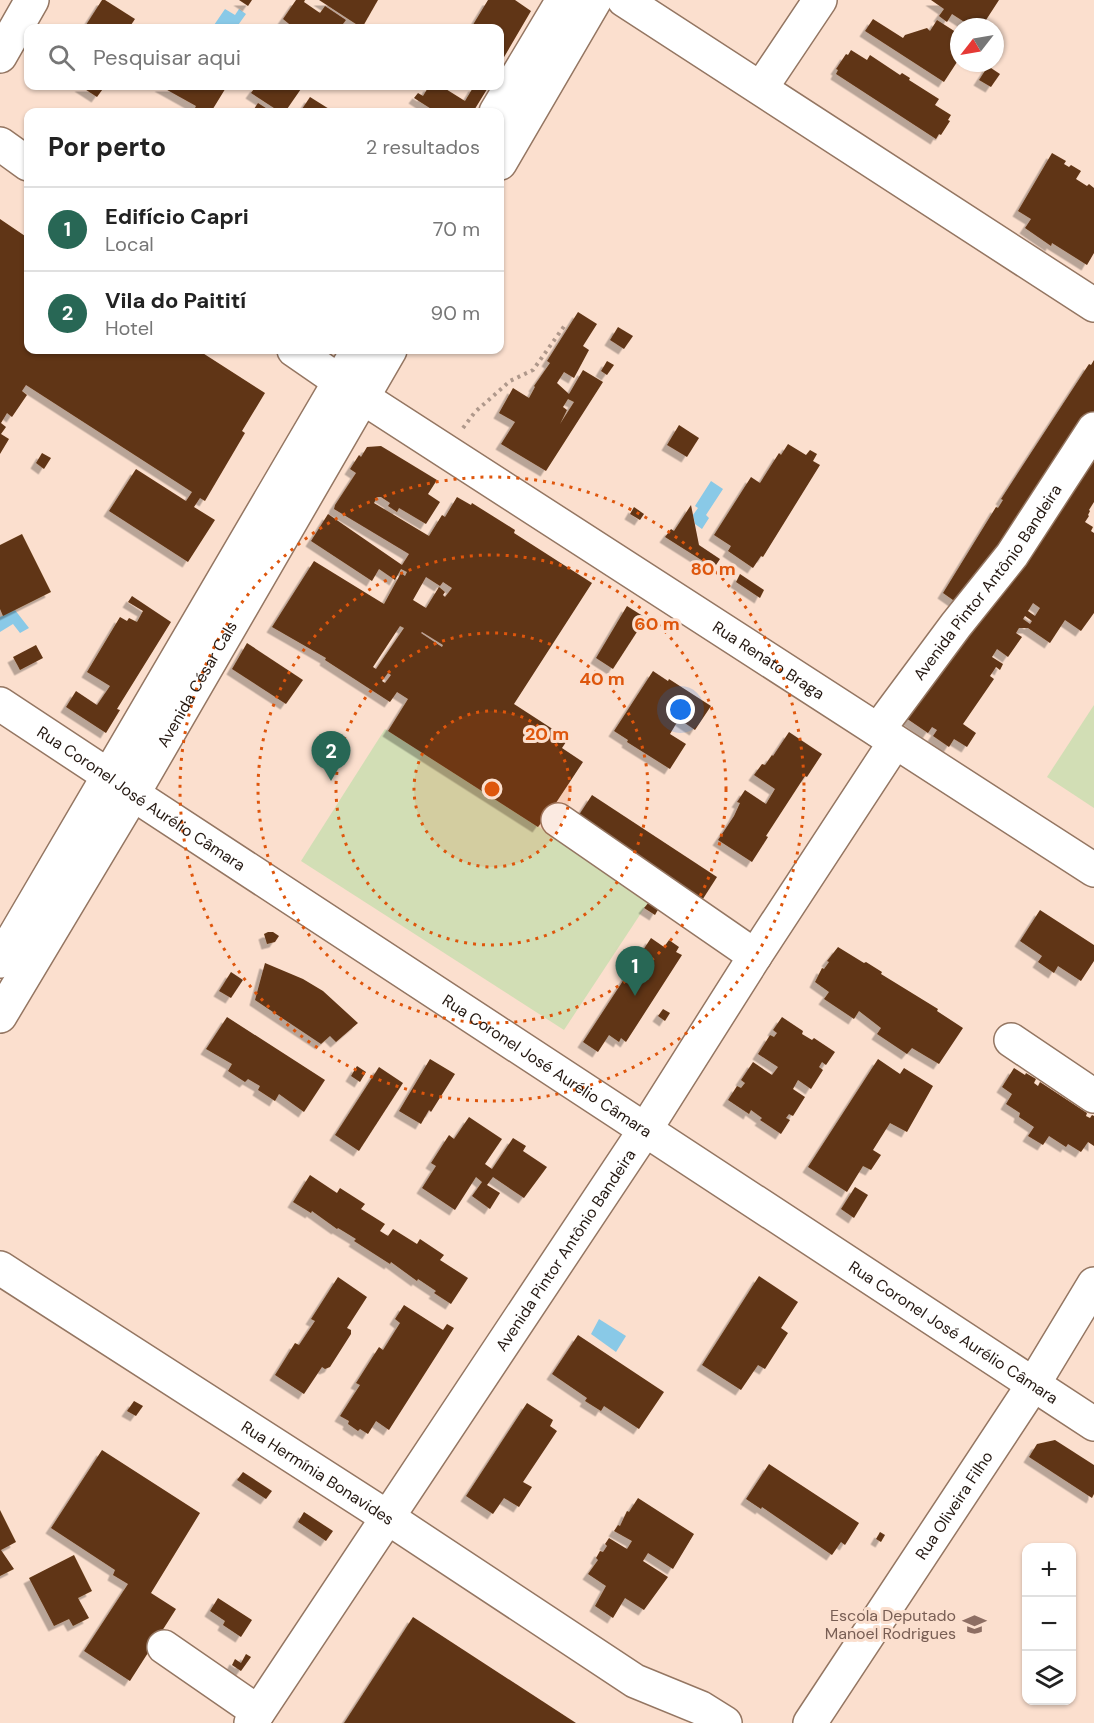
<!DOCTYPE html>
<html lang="pt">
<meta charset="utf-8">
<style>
:root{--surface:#fff;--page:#f2f2f2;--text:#222;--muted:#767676;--line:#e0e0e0;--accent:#286755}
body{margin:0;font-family:"DM Sans",sans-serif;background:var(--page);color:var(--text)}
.controls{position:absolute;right:18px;bottom:18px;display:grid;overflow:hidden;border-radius:12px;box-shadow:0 2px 4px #0004}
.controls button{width:54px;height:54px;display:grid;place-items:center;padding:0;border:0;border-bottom:2px solid var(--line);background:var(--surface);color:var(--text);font:30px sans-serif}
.compass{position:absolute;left:950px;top:18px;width:54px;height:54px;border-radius:50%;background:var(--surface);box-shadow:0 2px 4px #0004;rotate:239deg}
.you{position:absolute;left:681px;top:710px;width:21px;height:21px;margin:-15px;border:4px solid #fff;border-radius:50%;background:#1a73e8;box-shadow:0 0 0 9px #1a73e833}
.badge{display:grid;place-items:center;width:39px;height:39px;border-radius:50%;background:var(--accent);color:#fff;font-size:20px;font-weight:700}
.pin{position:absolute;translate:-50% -50px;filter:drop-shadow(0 2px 3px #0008)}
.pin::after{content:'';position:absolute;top:32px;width:21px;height:18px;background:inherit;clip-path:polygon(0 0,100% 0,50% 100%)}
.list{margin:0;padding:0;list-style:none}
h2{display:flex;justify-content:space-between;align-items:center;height:78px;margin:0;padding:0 24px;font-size:26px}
h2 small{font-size:20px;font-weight:400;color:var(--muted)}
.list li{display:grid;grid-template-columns:39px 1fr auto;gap:18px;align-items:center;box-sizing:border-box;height:84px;padding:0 24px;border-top:2px solid var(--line)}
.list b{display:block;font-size:22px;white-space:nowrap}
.list p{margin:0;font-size:20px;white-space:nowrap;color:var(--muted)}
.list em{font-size:20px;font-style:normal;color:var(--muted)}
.icon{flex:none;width:33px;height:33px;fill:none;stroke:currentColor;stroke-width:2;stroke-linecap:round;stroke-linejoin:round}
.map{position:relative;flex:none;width:1094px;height:1723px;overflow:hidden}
.search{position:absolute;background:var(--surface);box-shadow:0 2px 4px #0004;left:24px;top:24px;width:480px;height:66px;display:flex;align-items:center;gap:15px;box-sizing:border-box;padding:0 21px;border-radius:12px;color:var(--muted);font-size:22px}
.panel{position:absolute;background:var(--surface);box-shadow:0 2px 4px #0004;left:24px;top:108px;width:480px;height:246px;border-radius:12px}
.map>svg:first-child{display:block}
.green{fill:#d2deb5}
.water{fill:#89c9e7}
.building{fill:#613514;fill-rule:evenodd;filter:url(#shadow)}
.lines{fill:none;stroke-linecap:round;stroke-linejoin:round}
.minor-casing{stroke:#947662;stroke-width:36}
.major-casing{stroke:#947662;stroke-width:36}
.path{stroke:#af988b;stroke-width:4;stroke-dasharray:3 4.5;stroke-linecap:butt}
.minor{stroke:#fff;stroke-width:33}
.major{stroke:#fff;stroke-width:33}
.ring{fill:none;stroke:#de560c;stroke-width:3;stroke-dasharray:3 6}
.labels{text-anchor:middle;stroke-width:6;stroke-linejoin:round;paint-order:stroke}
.street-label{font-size:16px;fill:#241811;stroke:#fbdfce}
.education-label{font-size:16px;fill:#785e54;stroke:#fbdfce;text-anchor:end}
.centre{fill:#de560c;stroke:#fbdfce;stroke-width:3}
.ring-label{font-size:18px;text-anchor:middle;font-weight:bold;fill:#de560c;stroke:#fbdfce;stroke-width:6;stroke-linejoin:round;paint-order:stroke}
</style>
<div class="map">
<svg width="1094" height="1723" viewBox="0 0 1094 1723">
<defs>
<filter id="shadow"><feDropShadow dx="-5.5" dy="5.5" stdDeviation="0" flood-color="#0004"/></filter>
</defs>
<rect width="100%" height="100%" fill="#fbdfce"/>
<g class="green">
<path d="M1094 705V808L1047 777Z"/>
<path d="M385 729 651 898 564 1030 301 861Z"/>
</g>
<g class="water">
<path d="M225 9 235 15 239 9 246 14 236 28H212Z"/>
<path d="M711 481 723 489 706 515 709 518 702 529 695 524 693 515 698 508 695 506Z"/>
<path d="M15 610 29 628 20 633 13 624 0 632V617Z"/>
<path d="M599 1319 626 1336 616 1352 591 1334Z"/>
</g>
<g class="building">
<path d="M102 0H105L135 19 129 28H84Z"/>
<path d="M239 0H252L248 6Z"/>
<path d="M296 0H305L304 2 320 13 325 6 346 20 340 28H294L283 19Z"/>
<path d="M319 0H378L362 28Z"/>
<path d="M488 0H515L531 11 500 64V28H471Z"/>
<path d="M931 0H999L986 20 988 22 984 27H972L952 14 947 22 939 16 944 9Z"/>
<path d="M873 19 903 38 905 35 927 28 930 31 937 20 959 34V59L944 82 865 31Z"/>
<path d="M851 50 867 60 870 55 900 75 902 73 910 78 909 80 939 99 935 105 951 115 948 120 950 121 941 135 939 134 936 139 836 74 838 70 836 69 846 54 848 55Z"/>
<path d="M988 66 1000 74 991 87 979 80Z"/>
<path d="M80 86H105L97 97Z"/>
<path d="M160 86H227L211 112H198L194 110 196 106Z"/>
<path d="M256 86H303L285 112H276L277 110 251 93Z"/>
<path d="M429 86H441L465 101 474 86H489L473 112H436L414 98 418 93 423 96Z"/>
<path d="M310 97 334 112H300Z"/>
<path d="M258 103 272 112H252Z"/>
<path d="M1052 153 1066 161 1064 164 1069 167 1071 165 1081 171 1076 179 1087 186 1089 184 1094 188V253L1087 265 1052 243 1051 246 1025 228 1031 219 1018 211Z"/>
<path d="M0 219 28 238V350H198L265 393 242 431 245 433 205 501 200 498 194 507 215 520 188 562 109 511 136 469 186 501 192 492 26 385 22 391 27 395 12 417 7 413 1 423 6 427 1 434 9 439 0 454Z"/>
<path d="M578 312 597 324 583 346 589 350 574 378 564 372 557 383 569 394 583 370 603 382 546 471 501 444 515 422 499 413 513 388 529 398 535 387 534 386 550 363 547 361ZM568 399 574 402 560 424 567 410 563 407Z"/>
<path d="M618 327 633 336 624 349 610 340Z"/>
<path d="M1094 360V417L963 607 943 593 996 507 998 508 1003 500 1001 499 1012 482 1089 364 1091 365Z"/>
<path d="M607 361 614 365 607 375 601 371Z"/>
<path d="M679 425 699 438 687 457 667 445Z"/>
<path d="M1094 438V502L1089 510 1090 511 1088 515 1089 516 1085 522 1093 527 1091 531 1094 533V613L1081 631 1065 620 1050 643 1028 628H1019L1016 633 1022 637 1008 657 997 649 992 657 1003 664 1000 670 996 667 990 676 994 679 963 724 976 733 967 747 954 739 949 747 933 736 937 730 932 727 928 733 903 716ZM1033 603 1040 608 1035 616 1028 611ZM1025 616 1032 621 1030 624 1023 619Z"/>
<path d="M788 444 806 455 810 450 817 454 813 461 820 465 763 557 761 556 753 568 728 551 731 546 714 535 751 477 760 483 779 453 781 455Z"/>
<path d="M381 446 437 480 428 494 440 502 426 524 399 508 397 512 388 506 390 503 381 497H377L374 503 429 536 442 515 445 517 457 497 471 505 472 503 515 530 514 533 592 583 514 704 568 739 562 748 583 762 544 821 543 820 538 827 388 731 408 699 397 692 390 702 325 660 326 658 272 627 314 561 384 604 401 573 405 576 407 572 401 569 395 580 379 569 372 581 311 541 328 514 402 565 409 554 334 509 335 505 356 473 350 469 359 455 361 457 367 447ZM426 577 440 586 443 582 452 588 445 597 443 595 445 592 439 587 426 608 413 600ZM400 626 404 628 376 669 373 667ZM422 632 443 645 442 647 421 633ZM388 673 391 675 385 683 382 681Z"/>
<path d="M42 453 51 458 44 469 36 463Z"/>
<path d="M691 505 699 545 720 559 714 568 665 537 671 529 674 531Z"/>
<path d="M634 507 644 514 640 520 630 514Z"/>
<path d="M22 534 51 592 3 616 0 609V545Z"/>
<path d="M740 574 764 590 760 598 736 582Z"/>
<path d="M132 596 171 622 117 709 120 710 106 733 66 707 76 691 97 705 110 686 87 672 120 617 127 621 129 618 137 622 143 611 128 602Z"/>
<path d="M627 606 646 618 613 669 596 658Z"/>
<path d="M247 643 303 680 286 704 232 669Z"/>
<path d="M36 645 43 658 20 670 13 657Z"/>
<path d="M653 671 668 681 669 679 711 706 695 730 679 719 670 734 686 744 670 769 627 742 628 740 614 731Z"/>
<path d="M789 732 822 754 807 777 805 776 766 836 768 837 752 862 718 840 734 816 740 803 737 802 745 790 766 804 775 789 754 775 762 764 765 765 772 755 773 756Z"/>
<path d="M592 795 717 877 699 905 573 824Z"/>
<path d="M649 902 659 908 655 915 644 908Z"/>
<path d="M1040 910 1094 945V961L1081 981 1058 966 1054 973 1038 962 1042 956 1020 941Z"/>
<path d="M268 932H273L279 936 275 942 267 944 264 934Z"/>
<path d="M651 938 664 947 669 940 679 947 676 952 682 955 626 1042 621 1038 619 1042 609 1035 598 1052 583 1042Z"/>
<path d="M838 947 864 963 866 962 882 972 881 974 938 1009 937 1011 963 1028 939 1064 912 1048 907 1054 877 1034 881 1028 859 1011 854 1019 824 999 829 992 815 982 822 968 824 969 829 962 827 961Z"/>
<path d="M265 963 303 979 323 991 358 1023 336 1042 330 1036 321 1044 255 1000Z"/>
<path d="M231 972 243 980 231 998 219 991Z"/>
<path d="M663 1009 670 1013 665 1021 658 1016Z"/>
<path d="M227 1017 325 1080 304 1112 279 1094 275 1101 258 1090 260 1086 248 1079 245 1082 228 1071 232 1064 206 1049Z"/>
<path d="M782 1017 803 1031 802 1034 812 1040 814 1038 835 1052 826 1065 822 1062 819 1067 823 1070 811 1089 798 1080 793 1089 805 1097 793 1116 789 1114 786 1118 790 1120 781 1134 760 1120 762 1118 751 1110 749 1114 728 1100 737 1086 741 1088 745 1083 741 1080 753 1062 772 1075 778 1067 758 1054 770 1035 774 1037 777 1033 773 1030Z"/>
<path d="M430 1059 455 1074 431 1112 429 1110 421 1124 399 1111Z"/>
<path d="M878 1059 900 1074 904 1068 933 1086 907 1132 890 1123 873 1150 881 1155 871 1170 863 1166 847 1192 808 1167Z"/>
<path d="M357 1066 366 1072 360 1082 351 1076Z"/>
<path d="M379 1067 403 1083 359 1151 335 1135Z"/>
<path d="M1014 1068 1025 1075 1026 1073 1036 1079 1034 1083 1038 1086 1040 1082 1087 1113 1086 1116 1090 1118 1092 1115 1094 1116V1146L1088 1142 1081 1152 1068 1144 1066 1147 1049 1136 1043 1145 1028 1136 1034 1127 1019 1117 1020 1113 1006 1104 1012 1094 1002 1087Z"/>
<path d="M469 1117 502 1139 485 1164 492 1169 513 1138 526 1146 523 1151 547 1167 524 1198 493 1177 487 1185 500 1193 490 1209 472 1196 482 1182 476 1177 455 1210 422 1188 436 1166 431 1163 449 1135 454 1139Z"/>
<path d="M310 1175 337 1193 340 1188 365 1204 361 1209 385 1224 380 1231 388 1236 393 1229 417 1244 420 1239 444 1255 440 1260 468 1278 451 1304 434 1293 436 1291 418 1279 417 1281 391 1262 390 1264 354 1241 356 1239 338 1228 337 1229 312 1211 311 1213 293 1202Z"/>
<path d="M855 1187 868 1195 854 1218 841 1209Z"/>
<path d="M759 1276 798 1302 781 1328 788 1333 765 1369 758 1365 741 1390 702 1365Z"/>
<path d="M338 1277 367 1297 347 1328 351 1330V1334L330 1367 325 1369 322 1367 304 1394 275 1375 295 1343 299 1345 315 1321 311 1319Z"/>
<path d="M404 1305 443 1330 447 1324 454 1328 389 1430 376 1421 368 1434 360 1429 358 1431 348 1424 349 1421 340 1416 360 1385 356 1383 379 1347 383 1350 400 1323 395 1319Z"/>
<path d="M578 1335 664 1392 639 1429 604 1406 601 1411 585 1401 587 1398 552 1374Z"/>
<path d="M134 1401 143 1406 136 1416 127 1411Z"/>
<path d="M527 1403 553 1420 550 1426 557 1431 523 1482 532 1487 519 1507 504 1498 493 1514 466 1496Z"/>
<path d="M1055 1440 1094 1465V1494L1092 1498 1029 1457 1037 1444Z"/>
<path d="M102 1450 200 1513 151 1593 176 1609 130 1681 84 1651 128 1584 113 1575 115 1570 51 1528Z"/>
<path d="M769 1464 859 1523 845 1545 841 1542 832 1555 762 1507 761 1509 746 1499Z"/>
<path d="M243 1472 272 1491 266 1499 237 1480Z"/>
<path d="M638 1498 694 1534 673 1569 648 1553 643 1561 668 1577 644 1610 625 1598 613 1618 595 1606 606 1586 588 1574 598 1560 596 1558 600 1551 603 1552 607 1546 605 1544 609 1538 627 1549 632 1541 614 1531 618 1525 620 1526 627 1511 629 1512Z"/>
<path d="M0 1510 16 1542 1 1550 14 1569 0 1576Z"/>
<path d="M304 1512 333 1531 326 1541 298 1522Z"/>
<path d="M880 1532 885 1535 881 1542 876 1539Z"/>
<path d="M74 1555 92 1591 78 1598 89 1618 73 1626 69 1619 54 1626 29 1578Z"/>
<path d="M218 1598 252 1620 241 1637 223 1625 225 1621 210 1611Z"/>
<path d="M413 1617 576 1723H344Z"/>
<path d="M246 1654 251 1657 241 1671 232 1665 235 1659 241 1663Z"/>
</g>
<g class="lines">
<defs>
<g id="minor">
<path d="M624 0 1094 305"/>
<path d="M761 88 820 0"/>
<path id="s1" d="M0 704 109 776 133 794 1094 1424"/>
<path id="s2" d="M878 730 956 625 1012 555 1094 429"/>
<path d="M558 820 755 956"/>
<path d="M1011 1040 1094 1096"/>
<path d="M164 1647 258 1712"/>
<path id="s3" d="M251 1723 645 1130 755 956 895 742"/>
<path id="s4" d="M810 1723 1033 1385 1094 1284"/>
</g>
<g id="major">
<path d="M0 56 32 0"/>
<path d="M496 112 563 0"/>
<path d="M0 144 28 164"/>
<path d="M500 163 595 0"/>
<path id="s5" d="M294 350 362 397 1094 870"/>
<path d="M0 961 358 350"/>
<path id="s6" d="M0 1016 133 794 390 350"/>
<path id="s7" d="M0 1268 387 1517 635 1681 701 1708 725 1723"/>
</g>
</defs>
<use href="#minor" class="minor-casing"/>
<use href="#major" class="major-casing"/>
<path class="path" d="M463 428 475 412 510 381 533 370 565 325"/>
<use href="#minor" class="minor"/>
<use href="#major" class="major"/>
</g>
<circle cx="492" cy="789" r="78" fill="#de560c" fill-opacity=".12"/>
<g class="ring">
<circle cx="492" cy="789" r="78"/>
<circle cx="492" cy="789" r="156"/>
<circle cx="492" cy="789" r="234"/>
<circle cx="492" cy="789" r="312"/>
</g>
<defs>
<symbol id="school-bare" viewBox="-9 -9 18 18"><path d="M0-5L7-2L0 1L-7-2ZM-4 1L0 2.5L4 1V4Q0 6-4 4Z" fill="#8d6e63" stroke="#fbdfce" stroke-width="2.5" paint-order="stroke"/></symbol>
</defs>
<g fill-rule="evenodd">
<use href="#school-bare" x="958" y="1608" width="33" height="33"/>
</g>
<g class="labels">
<g class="street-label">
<text dy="6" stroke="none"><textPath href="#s2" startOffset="184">Avenida Pintor Antônio Bandeira</textPath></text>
<text dy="6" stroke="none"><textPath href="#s5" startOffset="567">Rua Renato Braga</textPath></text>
<text dy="6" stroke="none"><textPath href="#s6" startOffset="386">Avenida César Cals</textPath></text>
<text dy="6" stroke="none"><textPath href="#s1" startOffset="170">Rua Coronel José Aurélio Câmara</textPath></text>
<text dy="6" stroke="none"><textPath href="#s1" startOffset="656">Rua Coronel José Aurélio Câmara</textPath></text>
<text dy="6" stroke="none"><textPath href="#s3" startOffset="568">Avenida Pintor Antônio Bandeira</textPath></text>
<text dy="6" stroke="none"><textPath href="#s1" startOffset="1142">Rua Coronel José Aurélio Câmara</textPath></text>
<text dy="6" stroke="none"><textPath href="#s7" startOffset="378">Rua Hermínia Bonavides</textPath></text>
<text dy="6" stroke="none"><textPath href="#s4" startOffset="261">Rua Oliveira Filho</textPath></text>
</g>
<g class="education-label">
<text x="956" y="1621">Escola Deputado<tspan x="956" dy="18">Manoel Rodrigues</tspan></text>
</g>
</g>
<circle cx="492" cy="789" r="9" class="centre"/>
<g class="ring-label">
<text x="713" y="575">80 m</text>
<text x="657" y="630">60 m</text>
<text x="602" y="685">40 m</text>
<text x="547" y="740">20 m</text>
</g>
</svg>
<div class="controls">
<button>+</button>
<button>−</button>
<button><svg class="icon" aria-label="layers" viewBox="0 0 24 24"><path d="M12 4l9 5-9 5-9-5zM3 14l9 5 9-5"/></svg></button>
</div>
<svg class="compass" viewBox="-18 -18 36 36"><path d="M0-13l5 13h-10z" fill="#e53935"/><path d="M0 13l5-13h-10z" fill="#767676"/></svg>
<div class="you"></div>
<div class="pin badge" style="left:635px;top:996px">1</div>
<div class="pin badge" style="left:331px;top:781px">2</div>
<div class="search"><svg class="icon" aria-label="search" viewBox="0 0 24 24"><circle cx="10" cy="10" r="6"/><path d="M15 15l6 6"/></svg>Pesquisar aqui</div>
<section class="panel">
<h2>Por perto<small>2 resultados</small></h2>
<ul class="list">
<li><span class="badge">1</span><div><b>Edifício Capri</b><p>Local</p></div><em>70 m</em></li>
<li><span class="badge">2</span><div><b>Vila do Paitití</b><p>Hotel</p></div><em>90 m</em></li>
</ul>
</section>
</div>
